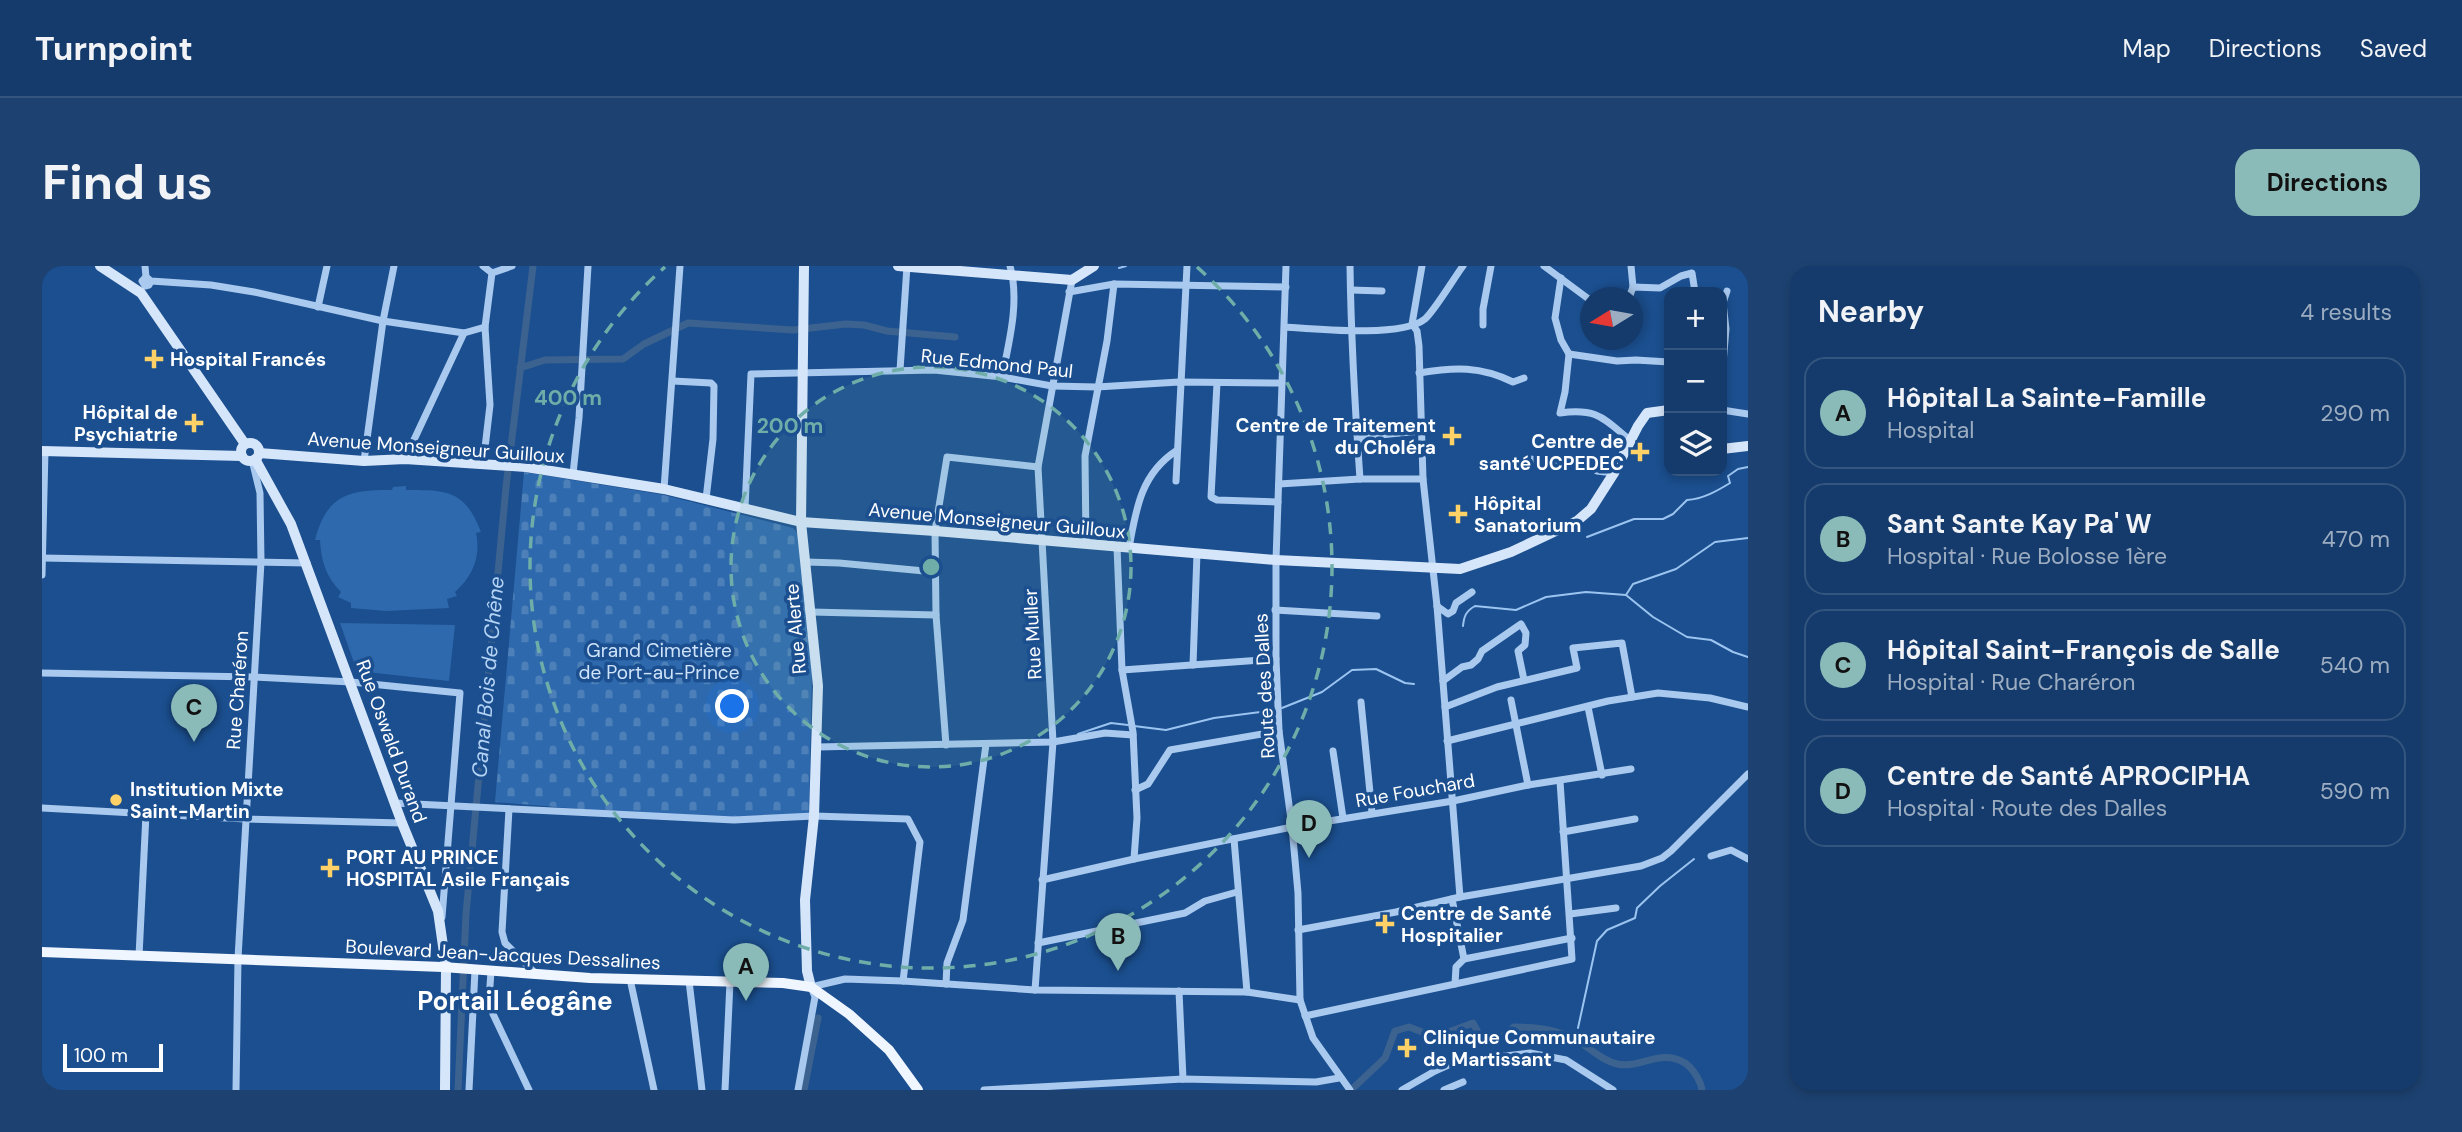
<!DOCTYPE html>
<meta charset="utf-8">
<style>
:root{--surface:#143b6b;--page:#1d4271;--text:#f1f3f6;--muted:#9dadc1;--line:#33557e;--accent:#8bbbb9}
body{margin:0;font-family:"DM Sans",sans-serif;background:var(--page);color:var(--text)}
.controls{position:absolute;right:21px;top:21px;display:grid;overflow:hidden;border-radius:14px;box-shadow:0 4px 10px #0003}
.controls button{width:63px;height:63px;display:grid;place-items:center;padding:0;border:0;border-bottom:2px solid var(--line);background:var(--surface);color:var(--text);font:35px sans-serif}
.compass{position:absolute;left:1538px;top:21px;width:63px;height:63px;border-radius:50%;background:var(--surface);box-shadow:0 4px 10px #0003;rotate:259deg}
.scale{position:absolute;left:21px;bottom:18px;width:100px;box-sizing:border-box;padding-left:7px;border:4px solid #fff;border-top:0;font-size:19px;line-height:24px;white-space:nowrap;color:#fff;-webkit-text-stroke:5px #1b4f8f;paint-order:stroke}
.you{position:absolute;left:691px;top:441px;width:24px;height:24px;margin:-18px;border:5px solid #fff;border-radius:50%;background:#1a73e8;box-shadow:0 0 0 10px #1a73e833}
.badge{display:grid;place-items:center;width:46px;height:46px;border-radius:50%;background:var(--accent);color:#111;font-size:23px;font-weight:700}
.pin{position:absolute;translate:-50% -58px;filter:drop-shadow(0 2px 4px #0008)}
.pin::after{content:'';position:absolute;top:37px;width:24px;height:21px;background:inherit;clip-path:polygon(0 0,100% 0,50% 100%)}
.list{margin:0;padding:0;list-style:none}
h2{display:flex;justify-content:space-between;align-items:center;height:91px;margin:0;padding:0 28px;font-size:30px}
h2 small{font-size:23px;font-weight:400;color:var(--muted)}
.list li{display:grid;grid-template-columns:46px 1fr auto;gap:21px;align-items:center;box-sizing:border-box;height:112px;margin:0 14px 14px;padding:0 14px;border:2px solid var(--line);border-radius:21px}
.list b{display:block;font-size:26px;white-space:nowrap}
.list p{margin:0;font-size:23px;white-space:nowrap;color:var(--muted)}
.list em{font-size:23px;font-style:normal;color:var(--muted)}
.icon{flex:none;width:38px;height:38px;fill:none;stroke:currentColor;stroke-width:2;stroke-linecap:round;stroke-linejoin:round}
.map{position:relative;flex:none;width:1706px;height:824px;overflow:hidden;border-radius:21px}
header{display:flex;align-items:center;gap:42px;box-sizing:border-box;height:98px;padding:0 35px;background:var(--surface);border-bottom:2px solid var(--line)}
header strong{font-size:33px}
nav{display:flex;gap:38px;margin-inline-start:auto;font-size:24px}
.intro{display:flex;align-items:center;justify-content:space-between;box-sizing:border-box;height:168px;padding:0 42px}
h1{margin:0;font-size:49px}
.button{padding:18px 32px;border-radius:21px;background:var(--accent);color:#111;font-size:24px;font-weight:700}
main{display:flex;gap:42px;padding:0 42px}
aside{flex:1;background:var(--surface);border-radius:21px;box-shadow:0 4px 10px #0003}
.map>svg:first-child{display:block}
.cemetery{fill:url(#cemetery-stones)}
.park{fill:#2e69ad}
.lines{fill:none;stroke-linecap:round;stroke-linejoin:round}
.stream{stroke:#9cc4f0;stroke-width:2}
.canal{stroke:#3c6290;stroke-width:7}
.street{stroke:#a9c9ee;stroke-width:7}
.secondary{stroke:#d6e6fa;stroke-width:10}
.primary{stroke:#f0f6ff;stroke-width:10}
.ring{fill:none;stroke:#6fada8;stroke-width:3.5;stroke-dasharray:12 9}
.poi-dot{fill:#ffd166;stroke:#1b4f8f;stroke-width:2.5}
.labels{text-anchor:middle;stroke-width:7;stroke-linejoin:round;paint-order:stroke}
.poi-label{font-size:19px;font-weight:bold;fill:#fff;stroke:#1b4f8f;text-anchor:start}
.street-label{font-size:19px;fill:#fff;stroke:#1b4f8f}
.park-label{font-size:19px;fill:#cfe3fa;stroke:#1b4f8f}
.water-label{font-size:21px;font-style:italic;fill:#b5d3f5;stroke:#1b4f8f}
.district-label{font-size:26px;font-weight:bold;fill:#fff;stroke:#1b4f8f}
.centre{fill:#6fada8;stroke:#1b4f8f;stroke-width:3.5}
.ring-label{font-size:21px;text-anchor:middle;font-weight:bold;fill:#6fada8;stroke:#1b4f8f;stroke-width:7;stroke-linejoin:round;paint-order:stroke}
</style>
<header>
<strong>Turnpoint</strong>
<nav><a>Map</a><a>Directions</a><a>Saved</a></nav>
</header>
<div class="intro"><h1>Find us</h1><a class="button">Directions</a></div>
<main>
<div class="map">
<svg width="1706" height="824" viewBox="0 0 1706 824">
<defs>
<pattern id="cemetery-stones" width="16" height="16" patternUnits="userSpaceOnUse" patternTransform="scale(1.75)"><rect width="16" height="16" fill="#2e69ad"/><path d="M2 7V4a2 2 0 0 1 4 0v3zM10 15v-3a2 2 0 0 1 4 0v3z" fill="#4d80b9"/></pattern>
</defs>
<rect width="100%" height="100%" fill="#1b4f8f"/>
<path class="cemetery" d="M482 206 622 229 751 262 757 269 770 404 767 548 703 552 622 550 453 536Z"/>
<g class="park">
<path d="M364 220V224C405 224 423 224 439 266L434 267C439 291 431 310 413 326L415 330 405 333 407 342 344 345 309 342V337L296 331 299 326C284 311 279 295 278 274H273C285 228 307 224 350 224L351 221Z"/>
<path d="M298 357 413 359 407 415 315 405Z"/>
</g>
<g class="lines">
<g class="stream">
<path d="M1077 2 1084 0"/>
<path d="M1545 271 1592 253H1621L1631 248 1645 234C1661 233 1675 225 1688 217L1686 210 1696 203 1706 201"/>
<path d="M1584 329 1611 351 1645 371 1669 374 1691 386 1706 391"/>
<path d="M1421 360C1422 350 1424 345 1433 340L1474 344 1504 331 1544 326 1584 329 1591 318 1634 303 1673 276 1706 272"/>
<path d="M1240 442 1280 426 1310 404 1334 403 1363 417 1372 418"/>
<path d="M1092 460 1124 464 1172 452 1234 444"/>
<path d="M1036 468 1069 457 1086 459"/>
<path d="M1536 762 1555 675 1565 664 1593 652 1595 642 1618 620 1652 593"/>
</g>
<g class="canal">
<path d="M478 102 503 94 581 93 602 78 646 57 751 64 804 58 822 59 845 65 913 71"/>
<path d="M416 824 424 648 464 221 491 0"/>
<path d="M762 824 776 752"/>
<path d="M1309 824 1343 792 1353 765 1367 761 1393 771 1431 757 1439 772 1455 775 1472 761C1494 761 1514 763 1534 774 1548 782 1559 794 1575 798 1599 803 1618 782 1643 797 1651 802 1659 816 1660 824"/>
</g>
<g class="street">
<path d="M103 0 104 11"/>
<path d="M441 0 450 7"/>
<path d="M1244 0 1234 294V393L1237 465 1250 561 1256 627 1258 734 1271 772 1308 824"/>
<path d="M1308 0C1309 71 1313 142 1318 213"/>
<path d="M1380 0 1370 58 1375 65 1377 80 1381 213 1395 340 1418 631"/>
<path d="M1502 0 1548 34"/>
<path d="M1589 0 1591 21"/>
<path d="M1519 12 1513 52 1519 74 1527 88 1523 126 1518 147C1555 142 1561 152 1588 174"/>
<path d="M109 15 107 19 103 20 100 15 104 11 109 15 169 19 212 26 341 55 422 67"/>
<path d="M1309 24 1340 25"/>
<path d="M1027 26 1072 18 1244 21"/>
<path d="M1587 32 1591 21 1618 22 1639 10 1650 7 1653 26"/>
<path d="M276 41 285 0"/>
<path d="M1441 59V43L1449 0"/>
<path d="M1243 61C1273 63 1359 72 1383 53 1393 44 1412 12 1421 0"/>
<path d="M1527 88 1575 95 1594 94 1627 96"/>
<path d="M858 104 865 0"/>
<path d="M1377 107C1413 101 1438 100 1471 116L1482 112"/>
<path d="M1680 109 1684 63 1681 37 1685 25"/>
<path d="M960 111C967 76 978 35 968 0"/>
<path d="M631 115 669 117 672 120 671 173 664 233"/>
<path d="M1175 117 1169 231 1175 234 1236 236"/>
<path d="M1680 144 1706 148"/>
<path d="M1316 174 1327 170 1379 165"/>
<path d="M363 193 422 67 443 61"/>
<path d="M1486 193 1535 196 1545 199 1555 205 1572 207"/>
<path d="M322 195 341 55 352 0"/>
<path d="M441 199 448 139 443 61 450 7 470 0"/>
<path d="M531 208 537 152 546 0"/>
<path d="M1134 215 1145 0"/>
<path d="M1237 218 1318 213H1381"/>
<path d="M622 223 638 0"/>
<path d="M703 243 709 108 892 104 960 111 1010 120 1055 121 1137 116 1240 117"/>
<path d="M1044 278 1043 190 1065 75 1072 18"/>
<path d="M1075 281 1080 404 1091 466 1095 552 1092 593"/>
<path d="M1087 282C1094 243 1099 208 1134 185"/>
<path d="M0 292 265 297"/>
<path d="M764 296 797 297 893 306"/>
<path d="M0 309 3 185"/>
<path d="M1395 340 1406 348 1411 345 1414 337 1430 326"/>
<path d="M1233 344 1335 350"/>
<path d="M769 346 894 349"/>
<path d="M1151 399 1155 287"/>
<path d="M1080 404 1234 393"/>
<path d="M0 407 211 411 309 416 418 427 400 651"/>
<path d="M1401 415 1420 401 1429 399 1436 393 1440 385 1479 358 1484 367 1483 379 1476 385 1482 414"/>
<path d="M1469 434 1486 519"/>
<path d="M1319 436 1330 547"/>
<path d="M1403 441 1455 421 1535 402 1531 382 1580 377 1590 431"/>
<path d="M1546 441 1560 509"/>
<path d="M1405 475 1566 435 1616 427 1668 432 1706 441"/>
<path d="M904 479 894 349 893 265 905 191 996 201"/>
<path d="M775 481 1011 476 1063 467 1091 469"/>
<path d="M1291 485 1301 552"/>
<path d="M1093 524 1106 518 1128 484 1237 465"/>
<path d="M353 537 692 554 772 550 866 553 878 576 861 715"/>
<path d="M0 542 203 553 360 557"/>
<path d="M467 543 460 666 463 677 494 708"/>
<path d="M1521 566 1593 553"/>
<path d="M1192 573 1205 726"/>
<path d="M1669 590 1689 584 1706 593"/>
<path d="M1000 614 1092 593 1250 561 1411 535 1486 519 1589 503"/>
<path d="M1410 633 1422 693 1414 701 1413 718"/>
<path d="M1528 648 1574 642"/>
<path d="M1256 664 1354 646 1418 631 1599 600 1620 592 1629 585 1706 508"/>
<path d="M996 677 1143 647 1163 635 1195 626"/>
<path d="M97 690 104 548"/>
<path d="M1422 693 1530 672"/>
<path d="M449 705 447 735 451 748 487 824"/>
<path d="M588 713 612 824"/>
<path d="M647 715 660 824"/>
<path d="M904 718 905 697 921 654 944 478"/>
<path d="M993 724 1011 476 996 201 1030 14"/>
<path d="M1137 725 1141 813"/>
<path d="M1263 750 1530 693 1518 515"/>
<path d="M194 824 196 692 219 296 218 227 210 194"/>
<path d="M427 824 433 704"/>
<path d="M683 824 688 716"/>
<path d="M756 824 773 731 769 721 803 713 861 715 993 724 1205 726 1258 734"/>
<path d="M942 824 1141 813 1274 816 1297 812"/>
<path d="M1360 824 1393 805 1413 796 1488 787 1524 794 1571 824"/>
<path d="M1402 824 1421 816"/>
</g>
<g class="secondary">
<path d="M58 0 99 27 203 178"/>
<path d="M762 0 759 256 776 420 772 550 763 634 765 705 769 721"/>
<path d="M856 0 1030 14 1052 0"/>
<circle cx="208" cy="186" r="9"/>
<path d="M1680 183 1706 180"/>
<path d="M0 185 200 190"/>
<path d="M217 187 322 195 363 193 484 201 622 223 759 256 893 265 1234 294 1418 303 1469 286 1535 255 1549 243 1572 207 1596 160 1605 147 1627 144"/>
<path d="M213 193 249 258 360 557 396 645 404 701 403 824"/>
</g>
<path class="primary" d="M0 686 401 701 548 712 741 717 769 721 807 748 847 784 876 824"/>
</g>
<circle cx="889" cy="301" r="200" fill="#6fada8" fill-opacity=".12"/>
<g class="ring">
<circle cx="889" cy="301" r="200"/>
<path d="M1155 1A401 401 0 1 1 623 1"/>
</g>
<g class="poi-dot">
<path d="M108.5 82.5h7v7h7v7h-7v7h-7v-7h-7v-7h7z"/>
<path d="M148.5 146.5h7v7h7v7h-7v7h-7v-7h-7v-7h7z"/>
<path d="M1406.5 159.5h7v7h7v7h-7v7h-7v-7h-7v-7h7z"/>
<path d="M1594.5 175.5h7v7h7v7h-7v7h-7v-7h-7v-7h7z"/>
<path d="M1412.5 237.5h7v7h7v7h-7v7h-7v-7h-7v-7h7z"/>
<circle cx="74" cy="534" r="7"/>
<path d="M284.5 591.5h7v7h7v7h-7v7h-7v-7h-7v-7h7z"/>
<path d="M1339.5 647.5h7v7h7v7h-7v7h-7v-7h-7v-7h7z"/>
<path d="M1361.5 771.5h7v7h7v7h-7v7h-7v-7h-7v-7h7z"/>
</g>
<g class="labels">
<g class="poi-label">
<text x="128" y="100">Hospital Francés</text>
<text x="136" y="153" text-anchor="end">Hôpital de<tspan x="136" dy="22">Psychiatrie</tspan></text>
<text x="1394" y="166" text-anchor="end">Centre de Traitement<tspan x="1394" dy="22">du Choléra</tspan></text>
<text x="1582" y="182" text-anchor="end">Centre de<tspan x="1582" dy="22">santé UCPEDEC</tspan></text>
<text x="1432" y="244">Hôpital<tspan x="1432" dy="22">Sanatorium</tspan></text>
<text x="88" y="530">Institution Mixte<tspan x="88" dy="22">Saint-Martin</tspan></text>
<text x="304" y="598">PORT AU PRINCE<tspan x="304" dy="22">HOSPITAL Asile Français</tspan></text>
<text x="1359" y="654">Centre de Santé<tspan x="1359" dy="22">Hospitalier</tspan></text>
<text x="1381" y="778">Clinique Communautaire<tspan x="1381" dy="22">de Martissant</tspan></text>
</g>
<g class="street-label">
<text transform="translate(955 97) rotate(6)" y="7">Rue Edmond Paul</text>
<text transform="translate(394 181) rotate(4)" y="7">Avenue Monseigneur Guilloux</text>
<text transform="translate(955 254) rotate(5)" y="7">Avenue Monseigneur Guilloux</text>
<text transform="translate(753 363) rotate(-95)" y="7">Rue Alerte</text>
<text transform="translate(990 368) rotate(-93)" y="7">Rue Muller</text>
<text transform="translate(1222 420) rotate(-93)" y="7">Route des Dalles</text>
<text transform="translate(195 424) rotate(-86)" y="7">Rue Charéron</text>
<text transform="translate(350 475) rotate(70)" y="7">Rue Oswald Durand</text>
<text transform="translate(1373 524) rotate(-10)" y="7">Rue Fouchard</text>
<text transform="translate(461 688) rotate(3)" y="7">Boulevard Jean-Jacques Dessalines</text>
</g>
<g class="park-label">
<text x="617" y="391">Grand Cimetière<tspan x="617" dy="22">de Port-au-Prince</tspan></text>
</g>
<g class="water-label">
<text transform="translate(446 411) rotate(-85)" y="7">Canal Bois de Chêne</text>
</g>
<g class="district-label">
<text x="473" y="744">Portail Léogâne</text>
</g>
</g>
<circle cx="889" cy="301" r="10" class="centre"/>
<g class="ring-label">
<text x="526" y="139">400 m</text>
<text x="748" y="167">200 m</text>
</g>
</svg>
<div class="controls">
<button>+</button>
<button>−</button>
<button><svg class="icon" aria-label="layers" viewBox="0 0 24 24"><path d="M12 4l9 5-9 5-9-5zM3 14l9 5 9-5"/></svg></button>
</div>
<svg class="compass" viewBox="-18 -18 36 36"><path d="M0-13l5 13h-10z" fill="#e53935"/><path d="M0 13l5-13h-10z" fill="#9dadc1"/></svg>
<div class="scale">100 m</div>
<div class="you"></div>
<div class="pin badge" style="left:704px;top:735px">A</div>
<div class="pin badge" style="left:1076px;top:705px">B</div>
<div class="pin badge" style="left:152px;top:476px">C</div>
<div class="pin badge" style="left:1267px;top:592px">D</div>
</div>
<aside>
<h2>Nearby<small>4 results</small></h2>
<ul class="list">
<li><span class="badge">A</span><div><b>Hôpital La Sainte-Famille</b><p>Hospital</p></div><em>290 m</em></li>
<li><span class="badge">B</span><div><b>Sant Sante Kay Pa' W</b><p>Hospital · Rue Bolosse 1ère</p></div><em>470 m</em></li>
<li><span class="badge">C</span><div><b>Hôpital Saint-François de Salle</b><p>Hospital · Rue Charéron</p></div><em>540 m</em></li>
<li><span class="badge">D</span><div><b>Centre de Santé APROCIPHA</b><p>Hospital · Route des Dalles</p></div><em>590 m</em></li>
</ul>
</aside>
</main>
